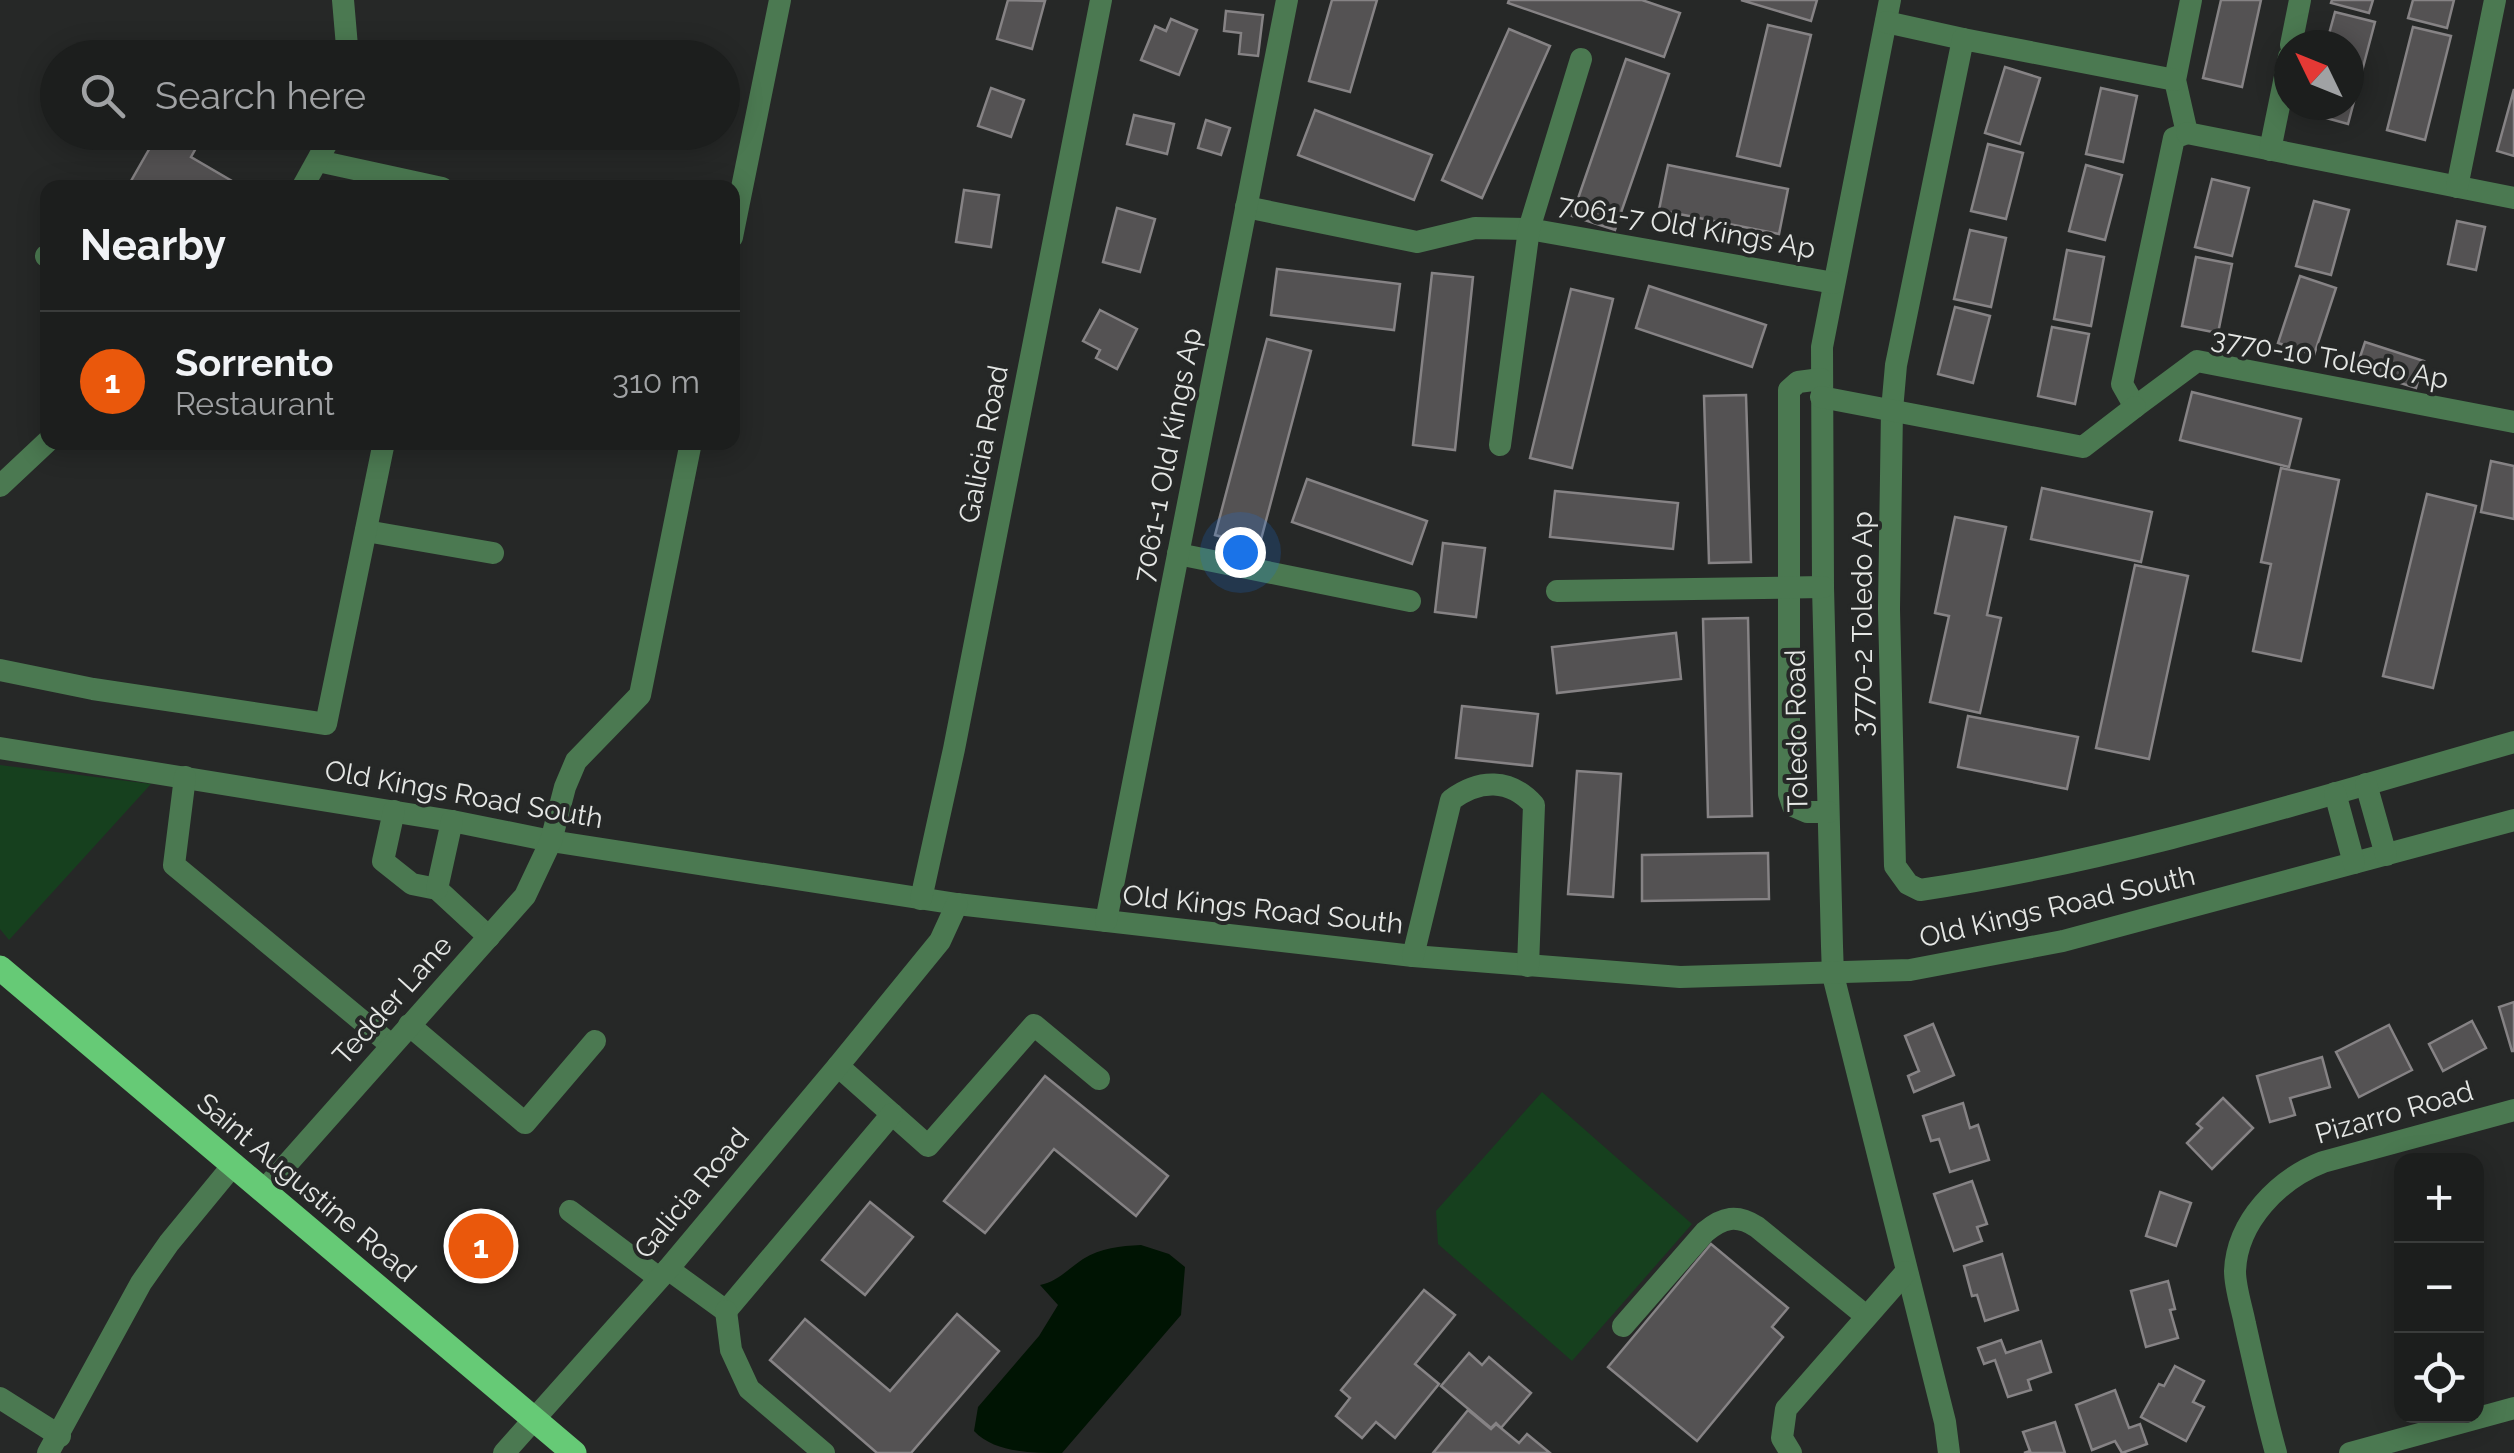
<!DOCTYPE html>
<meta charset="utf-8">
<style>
:root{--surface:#1c1e1d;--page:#252726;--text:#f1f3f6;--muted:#a0a2a4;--line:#3a3c3b;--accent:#ea580c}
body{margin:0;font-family:Raleway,sans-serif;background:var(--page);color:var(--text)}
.controls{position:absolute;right:30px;bottom:30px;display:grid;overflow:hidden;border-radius:20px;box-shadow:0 5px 25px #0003}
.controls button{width:90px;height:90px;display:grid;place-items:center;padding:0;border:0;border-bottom:2px solid var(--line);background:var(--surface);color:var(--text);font:50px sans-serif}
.compass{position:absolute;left:2274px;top:30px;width:90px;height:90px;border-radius:50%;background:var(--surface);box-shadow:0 5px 25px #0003;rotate:313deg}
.you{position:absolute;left:1240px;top:552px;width:35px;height:35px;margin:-25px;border:8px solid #fff;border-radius:50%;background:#1a73e8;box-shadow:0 0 0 15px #1a73e833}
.badge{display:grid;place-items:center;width:65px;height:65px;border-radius:50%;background:var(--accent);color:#fff;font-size:32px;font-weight:700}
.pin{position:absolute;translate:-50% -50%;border:5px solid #fff;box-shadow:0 2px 10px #0006}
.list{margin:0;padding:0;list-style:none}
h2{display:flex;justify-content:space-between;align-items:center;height:130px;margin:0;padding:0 40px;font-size:42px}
h2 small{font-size:32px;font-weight:400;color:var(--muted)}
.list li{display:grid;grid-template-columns:65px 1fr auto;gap:30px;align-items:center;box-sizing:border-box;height:140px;padding:0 40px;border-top:2px solid var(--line)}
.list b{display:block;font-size:38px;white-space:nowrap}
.list p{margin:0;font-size:32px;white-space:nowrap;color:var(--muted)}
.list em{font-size:32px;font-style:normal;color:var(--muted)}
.icon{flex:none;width:55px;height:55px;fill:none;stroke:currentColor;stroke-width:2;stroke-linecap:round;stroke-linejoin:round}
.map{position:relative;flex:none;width:2514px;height:1453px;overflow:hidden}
.search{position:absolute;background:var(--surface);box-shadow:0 5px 25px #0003;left:40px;top:40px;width:700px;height:110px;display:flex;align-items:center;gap:25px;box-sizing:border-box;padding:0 35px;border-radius:55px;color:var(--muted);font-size:38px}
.panel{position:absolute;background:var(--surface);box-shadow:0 5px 25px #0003;left:40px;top:180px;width:700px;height:270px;border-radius:20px}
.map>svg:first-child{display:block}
.green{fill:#16401e}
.water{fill:#001403}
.building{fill:#545253;stroke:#868385;stroke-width:2.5}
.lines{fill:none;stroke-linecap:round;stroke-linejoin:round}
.minor{stroke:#4b7951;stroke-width:22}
.major{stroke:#66ca76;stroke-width:25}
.labels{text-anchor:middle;stroke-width:8;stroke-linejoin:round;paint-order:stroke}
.street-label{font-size:28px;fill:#e4e6e4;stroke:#262827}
</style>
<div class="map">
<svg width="2514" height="1453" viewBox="0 0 2514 1453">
<rect width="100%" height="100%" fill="#262827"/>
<g class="green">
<path d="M0 765 151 784 9 940 0 929Z"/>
<path d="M1542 1092 1692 1224 1572 1361 1438 1244 1436 1211Z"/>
</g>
<path class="water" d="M1141 1245 1169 1254 1185 1267 1181 1315 1062 1453C1031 1453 995 1453 974 1431L978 1407 1039 1336 1058 1305 1040 1285C1057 1282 1068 1269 1083 1259 1101 1248 1120 1246 1141 1245Z"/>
<g class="building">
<path d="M1008 0 1045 1 1032 49 997 39Z"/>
<path d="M1332 0H1377L1350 92 1309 81Z"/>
<path d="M1509 0H1642L1680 13 1664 57 1508 3Z"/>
<path d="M1741 0H1817L1811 21Z"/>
<path d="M2221 0H2261L2242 87 2203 78Z"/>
<path d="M2332 0H2373L2369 13 2331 3Z"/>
<path d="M2413 0H2454L2447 28 2408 18Z"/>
<path d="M1226 11 1263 15 1258 56 1239 54 1241 33 1224 31Z"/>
<path d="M2335 12 2375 22 2348 124 2308 113 2310 105H2349V45H2326Z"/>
<path d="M1171 19 1197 30 1179 75 1141 60 1155 26 1166 31Z"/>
<path d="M1768 25 1811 35 1780 166 1737 156Z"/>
<path d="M2413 27 2451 36 2425 140 2387 130Z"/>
<path d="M1509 29 1550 46 1482 198 1442 180Z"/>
<path d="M1626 59 1669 74 1615 230 1572 216Z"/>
<path d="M2005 67 2040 78 2020 144 1985 133Z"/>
<path d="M991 88 1024 100 1011 137 978 126Z"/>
<path d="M2101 88 2137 96 2123 162 2086 154Z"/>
<path d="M2514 89V156L2497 151Z"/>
<path d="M1315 110 1432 155 1414 200 1298 155Z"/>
<path d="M1134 115 1174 124 1167 154 1127 144Z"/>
<path d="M1206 120 1230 128 1221 155 1198 148Z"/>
<path d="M159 132H168L196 148 191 157 244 188H127Z"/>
<path d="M1988 144 2023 153 2006 219 1971 211Z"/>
<path d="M1668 165 1788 189 1779 234 1659 210Z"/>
<path d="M2086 165 2122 175 2105 240 2069 231Z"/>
<path d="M2212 179 2249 188 2232 256 2195 247Z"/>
<path d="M964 190 999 195 991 247 956 242Z"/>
<path d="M2314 201 2349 210 2331 275 2296 266Z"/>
<path d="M1117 208 1155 219 1140 272 1103 262Z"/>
<path d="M2457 221 2485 227 2476 270 2448 264Z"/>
<path d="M1970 230 2006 238 1991 307 1954 299Z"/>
<path d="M2067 250 2104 257 2091 326 2054 319Z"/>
<path d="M2196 257 2232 264 2218 333 2182 326Z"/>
<path d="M1277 269 1400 284 1394 330 1271 315Z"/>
<path d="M1432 273 1473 277 1455 450 1413 445Z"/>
<path d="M2300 276 2336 288 2314 355 2278 343Z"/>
<path d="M1649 286 1766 325 1752 367 1636 328Z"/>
<path d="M1571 289 1613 299 1572 468 1530 458Z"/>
<path d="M1955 307 1990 316 1973 383 1938 374Z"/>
<path d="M1100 310 1137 329 1117 369 1096 358 1100 350 1083 341Z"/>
<path d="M2052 327 2089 334 2075 404 2038 396Z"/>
<path d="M1267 339 1311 351 1259 547 1215 535Z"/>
<path d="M2365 342 2424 361 2416 388 2356 369Z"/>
<path d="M2192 392 2301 419 2289 467 2180 440Z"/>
<path d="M1746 395 1751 562 1709 563 1704 396Z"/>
<path d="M2491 461 2514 466V519L2481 512Z"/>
<path d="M2281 468 2339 480 2301 661 2253 651 2271 564 2261 562Z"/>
<path d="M1307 479 1427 521 1412 564 1292 522Z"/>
<path d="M2042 488 2152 512 2141 562 2031 539Z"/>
<path d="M1555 491 1678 503 1673 549 1550 537Z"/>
<path d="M2427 494 2476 506 2433 688 2383 676Z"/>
<path d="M1955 517 2006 527 1987 615 2001 618 1980 713 1930 702 1949 616 1935 613Z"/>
<path d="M1443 543 1485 548 1476 617 1435 612Z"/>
<path d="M2135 565 2188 576 2149 759 2096 748Z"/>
<path d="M1748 618 1752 816 1708 817 1703 619Z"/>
<path d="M1676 633 1681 679 1557 693 1552 647Z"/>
<path d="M1462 706 1538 714 1532 766 1456 758Z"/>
<path d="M1968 716 2078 737 2067 789 1958 767Z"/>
<path d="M1577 771 1621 774 1613 897 1568 894Z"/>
<path d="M1768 853 1769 899 1642 901V855Z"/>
<path d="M2514 1002V1051H2512L2499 1007Z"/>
<path d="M2472 1021 2486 1048 2443 1071 2429 1044Z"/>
<path d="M1933 1024 1954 1075 1914 1092 1908 1076 1919 1071 1905 1036Z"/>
<path d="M2389 1025 2412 1070 2359 1097 2336 1052Z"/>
<path d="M2322 1057 2330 1087 2290 1098 2295 1115 2270 1122 2257 1076Z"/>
<path d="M1045 1076 1168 1176 1136 1216 1054 1149 985 1233 944 1201Z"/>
<path d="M2223 1098 2253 1128 2212 1169 2187 1143 2202 1128 2197 1124Z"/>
<path d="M1963 1103 1970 1128 1978 1125 1989 1160 1950 1172 1939 1139 1931 1141 1923 1116Z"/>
<path d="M1972 1181 1987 1224 1977 1227 1982 1241 1954 1251 1934 1194Z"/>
<path d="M2160 1192 2191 1203 2176 1246 2146 1236Z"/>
<path d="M870 1202 913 1237 865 1295 822 1260Z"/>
<path d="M1711 1244 1788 1308 1772 1327 1783 1337 1697 1441 1608 1367Z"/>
<path d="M2002 1254 2018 1310 1985 1321 1977 1295 1972 1296 1964 1266Z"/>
<path d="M2168 1281 2175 1309 2170 1310 2178 1338 2146 1347 2131 1291Z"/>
<path d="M1424 1290 1455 1315 1415 1364 1439 1384 1395 1438 1376 1422 1362 1438 1336 1416 1350 1398 1341 1390Z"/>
<path d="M957 1314 999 1351 911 1453H877L770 1360 805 1319 890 1391Z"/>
<path d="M2001 1340 2006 1353 2041 1341 2051 1372 2028 1380 2031 1390 2008 1397 1995 1360 1984 1364 1978 1348Z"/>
<path d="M1469 1353 1482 1365 1489 1357 1531 1393 1501 1428 1496 1423 1491 1428 1441 1386Z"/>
<path d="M2175 1366 2204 1381 2193 1402 2204 1407 2186 1441 2141 1417 2159 1384 2164 1386Z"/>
<path d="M2115 1390 2129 1428 2140 1424 2147 1444 2122 1453 2115 1441 2092 1450 2076 1405Z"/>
<path d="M1468 1410 1491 1429 1496 1424 1519 1443 1527 1434 1550 1453H1433Z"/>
<path d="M2055 1422 2065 1453H2024L2030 1451 2023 1432Z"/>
</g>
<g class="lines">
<g class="minor">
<path d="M343 0 348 58"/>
<path d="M1890 0 1822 347 1823 587 1832 946 1833 975 1945 1422 1949 1453"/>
<path d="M2191 0 2175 80 2187 133 2174 138 2122 384 2135 407 2197 361 2514 422"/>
<path d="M1886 22 1963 39"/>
<path d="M2291 45 2300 0"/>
<path d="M2175 80 1963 39 1896 365 1892 410 1889 609 1895 866 1908 884 1920 890C2122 860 2317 798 2514 742"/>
<path d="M2187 133 2514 198"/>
<path d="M2270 150 2289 57"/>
<path d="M318 161 442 188"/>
<path d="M2457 187 2495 0"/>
<path d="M302 188 333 132"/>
<path d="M1246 207 1417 242 1475 228 1529 229 1834 283"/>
<path d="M732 237 780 0"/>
<path d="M46 256 48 257"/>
<path d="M1821 379 1798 382 1789 390V794L1793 806 1807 812H1828"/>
<path d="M1821 397 2083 447 2135 407"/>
<path d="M1500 445 1529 229 1581 59"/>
<path d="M0 486 48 441"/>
<path d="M366 531 493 553"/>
<path d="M1178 554 1410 601"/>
<path d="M1557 591 1823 587"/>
<path d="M0 670 93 689 326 724 384 442"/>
<path d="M0 748 452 821 551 841 957 904 1413 956 1680 977 1910 970 2063 941 2514 820"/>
<path d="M185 777 174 865 391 1045"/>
<path d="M2366 784 2386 855"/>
<path d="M2335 793 2354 863"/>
<path d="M394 811 383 861 412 884 437 889 489 937"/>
<path d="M437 889 452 821"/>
<path d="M921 899 954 749 1101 0"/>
<path d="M1106 921 1287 0"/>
<path d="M1413 956 1451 800C1479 779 1510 778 1534 805L1528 966"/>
<path d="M409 1025 525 1123 595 1041"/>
<path d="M838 1066 928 1146 1034 1025 1099 1079"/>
<path d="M264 1190 525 896 551 841 565 787 576 761 640 695 691 442"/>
<path d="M570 1211 659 1278"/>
<path d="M668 1269 726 1311 892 1114"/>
<path d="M726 1311 731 1350 749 1389 824 1453"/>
<path d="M1623 1326 1705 1232C1723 1217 1737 1214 1757 1227L1866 1316"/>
<path d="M0 1398 60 1436"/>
<path d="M48 1453 141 1283 169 1243 234 1164"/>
<path d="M504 1453 668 1269 838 1066 940 941 957 904"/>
<path d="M1791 1453 1782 1438 1786 1409 1906 1272"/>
<path d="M2276 1453C2264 1410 2255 1368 2245 1324 2242 1308 2235 1288 2235 1271 2237 1221 2279 1179 2323 1162L2514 1110"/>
<path d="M2350 1453 2514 1408"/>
</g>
<path class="major" d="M0 968 574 1453"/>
</g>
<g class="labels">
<g class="street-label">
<text transform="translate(1687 226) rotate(10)" y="10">7061-7 Old Kings Ap</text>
<text transform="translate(2330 358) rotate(10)" y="10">3770-10 Toledo Ap</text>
<text transform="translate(983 444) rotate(-79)" y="10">Galicia Road</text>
<text transform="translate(1167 455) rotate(-79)" y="10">7061-1 Old Kings Ap</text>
<text transform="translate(1862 624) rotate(-90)" y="10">3770-2 Toledo Ap</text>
<text transform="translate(1796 731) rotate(-91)" y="10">Toledo Road</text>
<text transform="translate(464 794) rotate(10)" y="10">Old Kings Road South</text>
<text transform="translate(2057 906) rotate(-13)" y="10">Old Kings Road South</text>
<text transform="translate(1263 909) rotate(6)" y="10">Old Kings Road South</text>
<text transform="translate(392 1000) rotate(-48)" y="10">Tedder Lane</text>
<text transform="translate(2394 1112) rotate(-16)" y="10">Pizarro Road</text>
<text transform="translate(307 1187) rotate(40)" y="10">Saint Augustine Road</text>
<text transform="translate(691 1193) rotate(-50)" y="10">Galicia Road</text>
</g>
</g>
</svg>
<div class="controls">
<button>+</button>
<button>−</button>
<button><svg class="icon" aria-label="locate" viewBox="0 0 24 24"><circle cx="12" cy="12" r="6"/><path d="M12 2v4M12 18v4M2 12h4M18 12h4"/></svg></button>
</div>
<svg class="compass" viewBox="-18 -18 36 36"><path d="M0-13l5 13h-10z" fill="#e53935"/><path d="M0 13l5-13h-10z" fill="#a0a2a4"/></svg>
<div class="you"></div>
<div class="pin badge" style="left:481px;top:1246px">1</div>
<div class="search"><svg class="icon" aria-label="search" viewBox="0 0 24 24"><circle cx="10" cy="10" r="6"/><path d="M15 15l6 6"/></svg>Search here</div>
<section class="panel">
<h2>Nearby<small></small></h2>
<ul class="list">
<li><span class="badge">1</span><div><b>Sorrento</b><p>Restaurant</p></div><em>310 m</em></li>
</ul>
</section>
</div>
